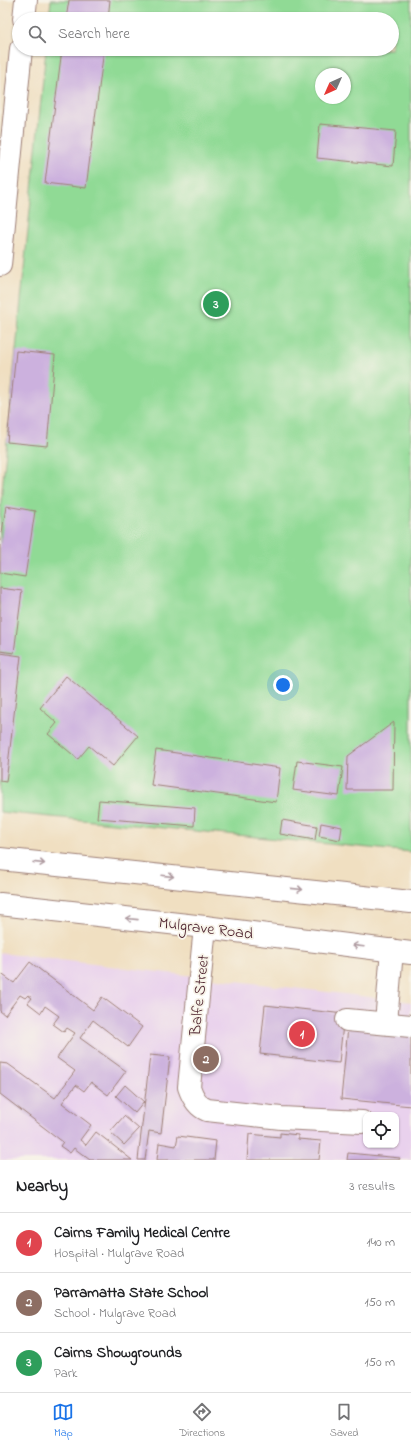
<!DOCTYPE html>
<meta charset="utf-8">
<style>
:root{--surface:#fff;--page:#f6f6f6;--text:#202124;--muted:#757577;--line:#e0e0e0;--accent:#1a73e8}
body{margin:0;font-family:"Indie Flower",sans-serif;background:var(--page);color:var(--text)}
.controls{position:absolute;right:12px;bottom:12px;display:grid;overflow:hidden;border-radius:8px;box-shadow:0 1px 3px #0004}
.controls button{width:36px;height:36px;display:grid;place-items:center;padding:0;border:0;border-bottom:1px solid var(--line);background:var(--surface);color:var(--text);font:20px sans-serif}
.compass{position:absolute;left:315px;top:68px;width:36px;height:36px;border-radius:50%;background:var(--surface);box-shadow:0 1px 3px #0004;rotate:225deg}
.you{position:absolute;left:283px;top:685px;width:14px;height:14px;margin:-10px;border:3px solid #fff;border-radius:50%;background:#1a73e8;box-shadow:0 0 0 6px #1a73e833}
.badge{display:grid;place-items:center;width:26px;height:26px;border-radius:50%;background:var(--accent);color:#fff;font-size:13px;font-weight:700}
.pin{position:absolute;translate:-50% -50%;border:2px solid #fff;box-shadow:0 1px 4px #0006}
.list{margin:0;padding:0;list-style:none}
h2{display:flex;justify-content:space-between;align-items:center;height:52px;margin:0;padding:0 16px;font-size:17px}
h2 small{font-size:13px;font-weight:400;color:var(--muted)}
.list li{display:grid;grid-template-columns:26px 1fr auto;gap:12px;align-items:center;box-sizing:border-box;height:60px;padding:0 16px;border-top:1px solid var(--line)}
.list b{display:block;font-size:15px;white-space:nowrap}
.list p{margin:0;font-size:13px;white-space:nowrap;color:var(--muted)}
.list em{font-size:13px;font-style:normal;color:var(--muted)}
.icon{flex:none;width:22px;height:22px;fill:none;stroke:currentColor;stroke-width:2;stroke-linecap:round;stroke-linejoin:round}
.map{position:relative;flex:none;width:411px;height:1160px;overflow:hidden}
.search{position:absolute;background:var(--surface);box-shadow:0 1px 3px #0004;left:12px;right:12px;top:12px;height:44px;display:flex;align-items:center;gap:10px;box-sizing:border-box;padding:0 14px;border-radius:22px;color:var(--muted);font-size:15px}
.sheet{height:232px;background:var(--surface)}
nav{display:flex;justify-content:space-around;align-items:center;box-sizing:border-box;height:56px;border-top:1px solid var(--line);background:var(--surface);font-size:11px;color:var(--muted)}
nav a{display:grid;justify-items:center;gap:2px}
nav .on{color:var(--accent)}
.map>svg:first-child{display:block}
.built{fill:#e9d1ed;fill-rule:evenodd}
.green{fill:#90da95;stroke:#6d7c60;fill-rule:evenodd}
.building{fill:#ccb1de}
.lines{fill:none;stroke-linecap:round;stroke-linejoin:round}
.minor-casing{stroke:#9d7f76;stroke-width:24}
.major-casing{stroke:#9d7f76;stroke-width:24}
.minor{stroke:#fff;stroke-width:22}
.major{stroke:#fff;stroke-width:22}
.oneway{stroke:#ae9aa0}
.labels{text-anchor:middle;stroke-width:3.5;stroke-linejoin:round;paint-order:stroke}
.street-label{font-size:16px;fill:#4a1f2b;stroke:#f7f3e8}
</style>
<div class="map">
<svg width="411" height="1160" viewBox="0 0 411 1160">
<rect width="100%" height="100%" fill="#f7f3e8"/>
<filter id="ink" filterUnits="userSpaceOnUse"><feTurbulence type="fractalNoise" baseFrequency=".025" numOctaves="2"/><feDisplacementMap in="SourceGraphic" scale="8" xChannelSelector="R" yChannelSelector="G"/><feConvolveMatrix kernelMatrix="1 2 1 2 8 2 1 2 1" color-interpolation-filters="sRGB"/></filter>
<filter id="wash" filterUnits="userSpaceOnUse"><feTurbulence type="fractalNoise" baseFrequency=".012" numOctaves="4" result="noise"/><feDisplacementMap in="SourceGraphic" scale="16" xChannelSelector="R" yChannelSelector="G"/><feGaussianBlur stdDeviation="0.9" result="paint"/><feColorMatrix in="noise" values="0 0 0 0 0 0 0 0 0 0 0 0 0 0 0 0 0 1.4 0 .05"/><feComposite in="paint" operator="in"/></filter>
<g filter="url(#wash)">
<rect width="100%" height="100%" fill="#f0dfc1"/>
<path class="built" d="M0 953 411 1002V1160H0ZM366 1115H396V1145H366Z"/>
<path class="green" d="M51 0H411V852L0 812V511L46 49H392V19H49ZM321 74H345V98H321Z"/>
<g id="blocks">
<g class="building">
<path d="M69 0H110L108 19H66Z"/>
<path d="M62 49H104L86 188 45 183Z"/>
<path d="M320 124 396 131 393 166 317 158Z"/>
<path d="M16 351 55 355 47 446 7 442Z"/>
<path d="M6 506 35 511 25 577 0 573V546Z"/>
<path d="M0 588 22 591 14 653 0 651Z"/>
<path d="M0 653 21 656 6 782 0 781Z"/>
<path d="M66 676 138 736 113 766 89 746 78 759 48 734 57 723 40 708Z"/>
<path d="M394 722 393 790H347L348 756Z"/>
<path d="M156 750 280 768 276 802 151 785Z"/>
<path d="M297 761 343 767 339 796 293 790Z"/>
<path d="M99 800 195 808 194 826 97 818Z"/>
<path d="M282 820 317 826 315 840 280 834Z"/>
<path d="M321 823 342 827 340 840 319 836Z"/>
<path d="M30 962 93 1010 102 997 142 1027 128 1047 93 1020 80 1038 126 1071 108 1095 91 1082 84 1091 76 1085 62 1103 91 1125 80 1140 86 1145 96 1132 132 1160H90L74 1148 70 1153 60 1146 63 1142 0 1094V1063L8 1064 55 1098 75 1071 57 1058 75 1033 67 1028 64 1032 53 1024 59 1016 45 1006 41 1013 28 1003 32 998 28 995 25 998 20 995 5 1015 0 1011V973L14 983Z"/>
<path d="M265 1005 344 1014 339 1063 260 1054Z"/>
<path d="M348 1027 411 1033V1106L341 1099Z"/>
<path d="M150 1055 170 1057 161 1133 149 1131 145 1160H138Z"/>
<path d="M125 1085 144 1102 135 1113 116 1096Z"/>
<path d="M124 1116 139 1129 124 1145 110 1132Z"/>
<path d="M280 1133 298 1135V1139L321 1141 319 1160H247L249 1134 280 1137Z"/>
<path d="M178 1136 216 1141 214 1160H157L159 1143 176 1146Z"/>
<path d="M348 1153 400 1158 399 1160H347Z"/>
</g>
</g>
</g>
<g filter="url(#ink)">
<use href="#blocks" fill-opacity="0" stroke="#9d7f76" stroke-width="1"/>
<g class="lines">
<defs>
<g id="minor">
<path d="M24 19 26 0"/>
<path d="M0 265 21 49"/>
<path d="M205 927 189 1087C192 1096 197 1106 207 1110L281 1118 362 1122"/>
<path d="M347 1020 411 1026"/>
<path d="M386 1023 392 950"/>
</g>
<g id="major">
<path d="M0 859 411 902"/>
<path d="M0 904 205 927 411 953"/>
</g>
</defs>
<use href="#minor" class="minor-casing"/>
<use href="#major" class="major-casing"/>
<use href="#minor" class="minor"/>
<use href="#major" class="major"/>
</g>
<defs><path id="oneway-shaft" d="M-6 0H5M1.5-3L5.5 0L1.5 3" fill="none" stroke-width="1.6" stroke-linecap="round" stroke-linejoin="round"/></defs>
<g class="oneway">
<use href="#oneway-shaft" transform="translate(39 863) rotate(6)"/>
<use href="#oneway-shaft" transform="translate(168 876) rotate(6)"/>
<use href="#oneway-shaft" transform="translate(297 889) rotate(6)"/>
<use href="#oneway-shaft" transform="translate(132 919) rotate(-174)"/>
<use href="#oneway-shaft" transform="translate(358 946) rotate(-173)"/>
</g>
</g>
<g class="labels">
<g class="street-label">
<text transform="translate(206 927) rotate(7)" y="6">Mulgrave Road</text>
<text transform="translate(198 995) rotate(-84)" y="6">Balfe Street</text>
</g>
</g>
</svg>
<div class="controls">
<button><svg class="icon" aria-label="locate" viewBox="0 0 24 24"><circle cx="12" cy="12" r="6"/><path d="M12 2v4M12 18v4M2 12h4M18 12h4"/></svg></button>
</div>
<svg class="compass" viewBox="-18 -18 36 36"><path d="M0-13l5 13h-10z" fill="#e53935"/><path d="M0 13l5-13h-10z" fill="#757577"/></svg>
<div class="you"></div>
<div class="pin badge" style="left:302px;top:1034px;background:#e0444e">1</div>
<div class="pin badge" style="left:206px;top:1059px;background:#8d6e63">2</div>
<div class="pin badge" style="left:216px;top:304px;background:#2e9e5b">3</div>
<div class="search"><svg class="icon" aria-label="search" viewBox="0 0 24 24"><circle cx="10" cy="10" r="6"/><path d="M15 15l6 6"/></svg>Search here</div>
</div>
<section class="sheet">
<h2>Nearby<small>3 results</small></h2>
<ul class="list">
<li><span class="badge" style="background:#e0444e">1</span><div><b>Cairns Family Medical Centre</b><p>Hospital · Mulgrave Road</p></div><em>140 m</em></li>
<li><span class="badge" style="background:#8d6e63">2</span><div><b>Parramatta State School</b><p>School · Mulgrave Road</p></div><em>150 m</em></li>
<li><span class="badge" style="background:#2e9e5b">3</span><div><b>Cairns Showgrounds</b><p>Park</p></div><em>150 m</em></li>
</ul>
</section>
<nav>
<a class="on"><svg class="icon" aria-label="map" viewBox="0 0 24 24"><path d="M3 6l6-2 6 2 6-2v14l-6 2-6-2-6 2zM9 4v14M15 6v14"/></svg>Map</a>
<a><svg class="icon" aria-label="directions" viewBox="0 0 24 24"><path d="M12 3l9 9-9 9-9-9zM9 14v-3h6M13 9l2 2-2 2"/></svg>Directions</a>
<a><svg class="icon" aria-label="saved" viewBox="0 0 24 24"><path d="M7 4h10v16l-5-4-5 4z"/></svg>Saved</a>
</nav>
